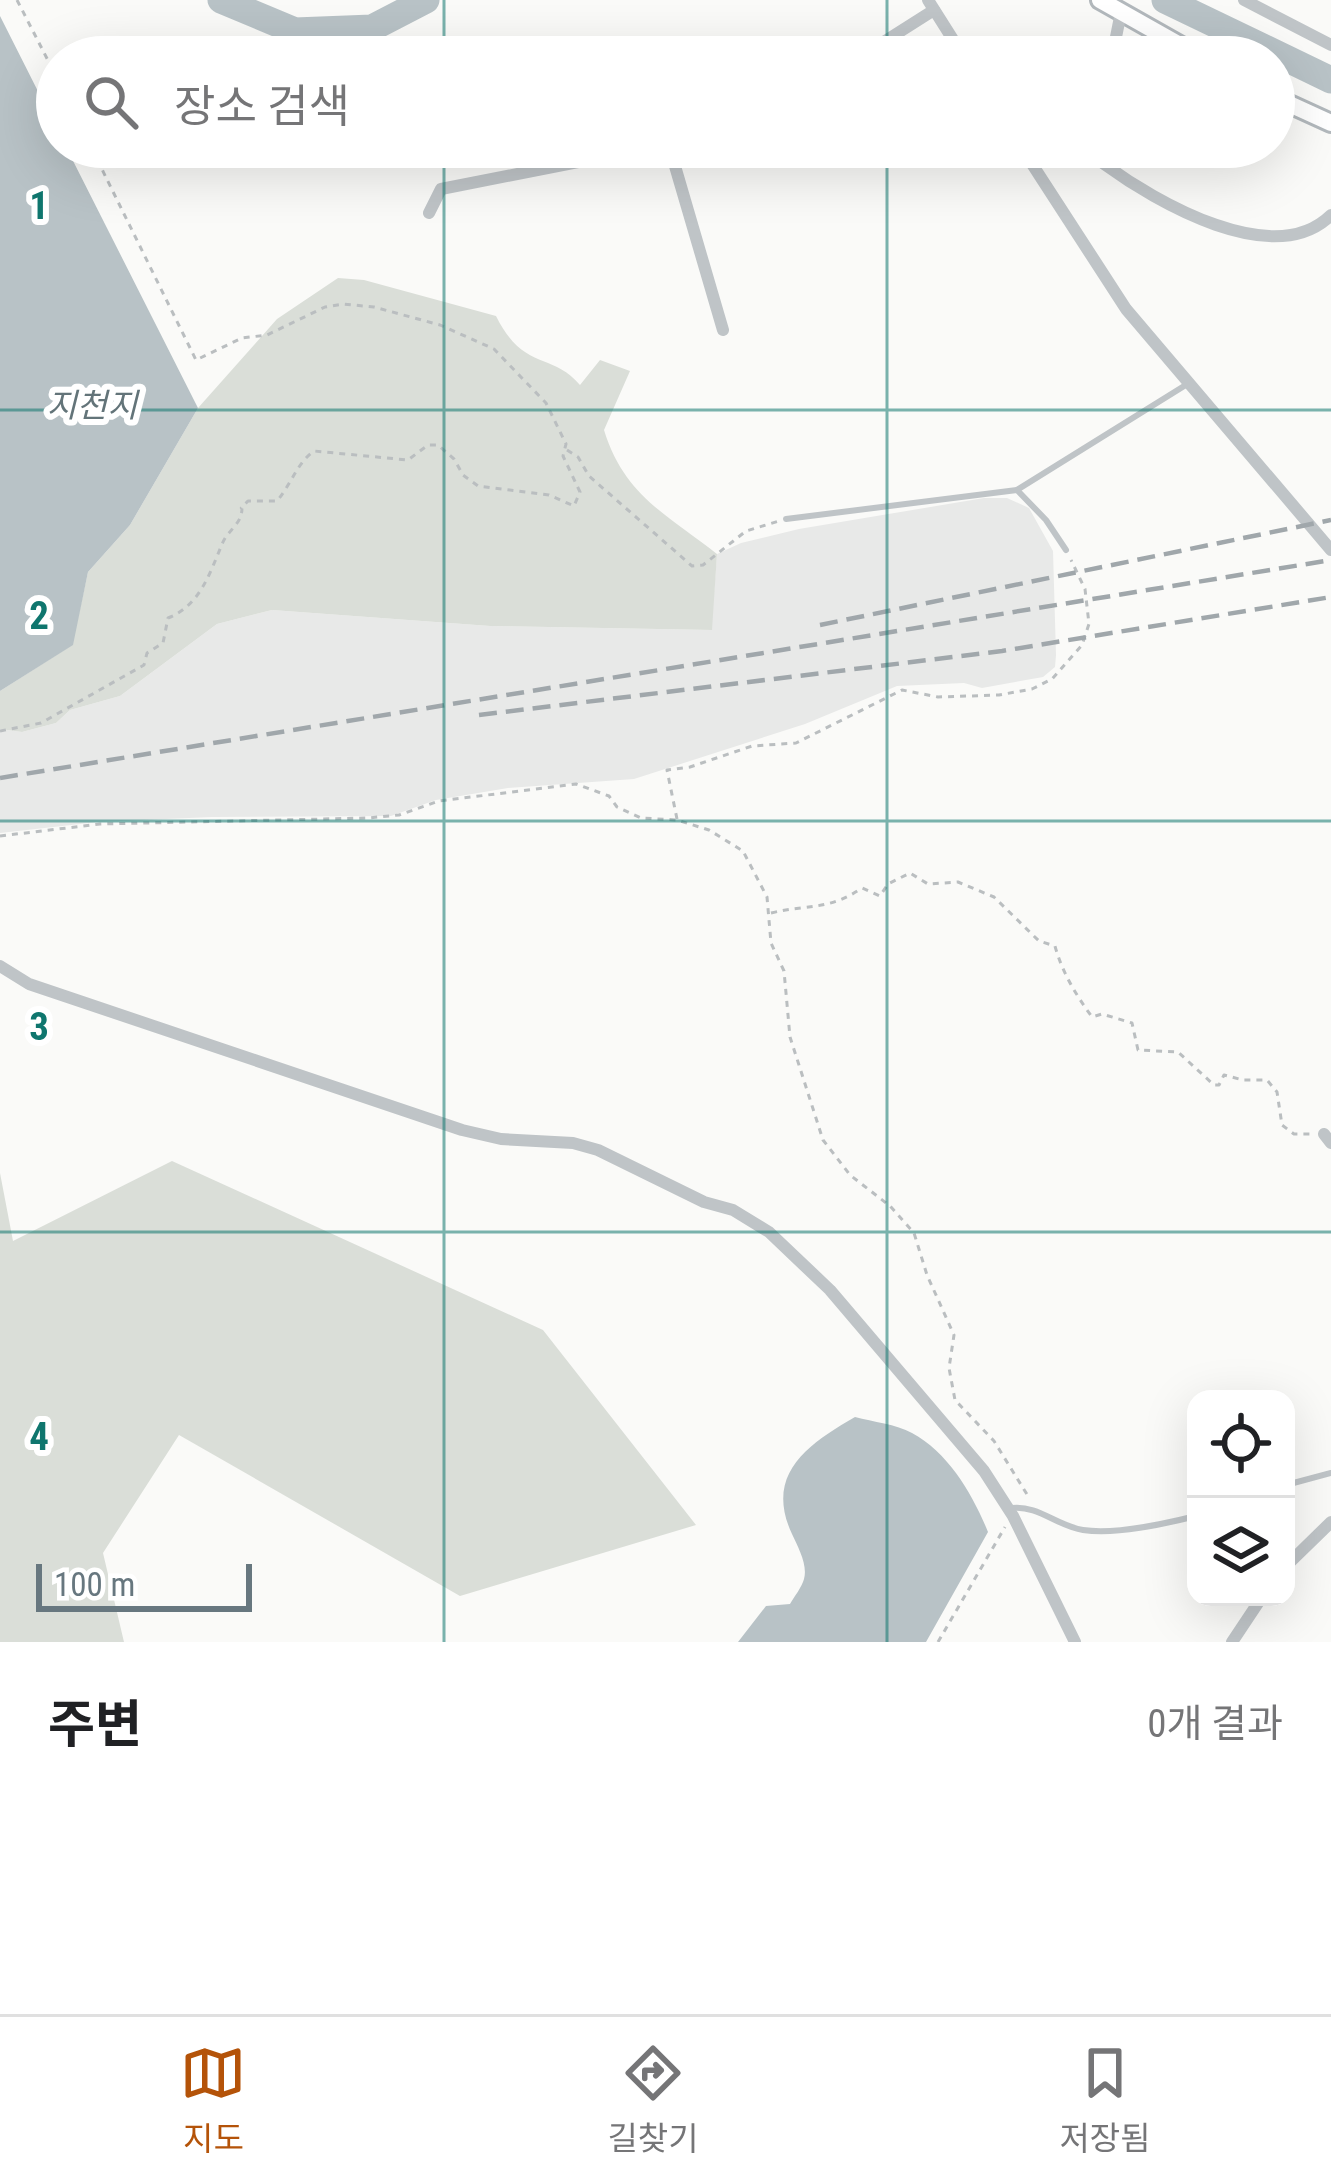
<!DOCTYPE html>
<html lang="ko">
<meta charset="utf-8">
<style>
:root{--surface:#fff;--page:#f2f2f2;--text:#202124;--muted:#757577;--line:#e0e0e0;--accent:#b45309}
body{margin:0;font-family:"Roboto Condensed","Noto Sans KR",sans-serif;background:var(--page);color:var(--text)}
.controls{position:absolute;right:36px;bottom:36px;display:grid;overflow:hidden;border-radius:24px;box-shadow:0 12px 48px #0002}
.controls button{width:108px;height:108px;display:grid;place-items:center;padding:0;border:0;border-bottom:3px solid var(--line);background:var(--surface);color:var(--text);font:60px sans-serif}
.scale{position:absolute;left:36px;bottom:30px;width:216px;box-sizing:border-box;padding-left:12px;border:6px solid #67777f;border-top:0;font-size:33px;line-height:42px;white-space:nowrap;color:#67777f;-webkit-text-stroke:9px #fff;paint-order:stroke}
.list{margin:0;padding:0;list-style:none}
h2{display:flex;justify-content:space-between;align-items:center;height:156px;margin:0;padding:0 48px;font-size:51px}
h2 small{font-size:39px;font-weight:400;color:var(--muted)}
.icon{flex:none;width:66px;height:66px;fill:none;stroke:currentColor;stroke-width:2;stroke-linecap:round;stroke-linejoin:round}
.map{position:relative;flex:none;width:1331px;height:1642px;overflow:hidden}
.search{position:absolute;background:var(--surface);box-shadow:0 12px 48px #0002;left:36px;right:36px;top:36px;height:132px;display:flex;align-items:center;gap:30px;box-sizing:border-box;padding:0 42px;border-radius:66px;color:var(--muted);font-size:45px}
.sheet{height:372px;background:var(--surface)}
nav{display:flex;justify-content:space-around;align-items:center;box-sizing:border-box;height:168px;border-top:3px solid var(--line);background:var(--surface);font-size:33px;color:var(--muted)}
nav a{display:grid;justify-items:center;gap:6px}
nav .on{color:var(--accent)}
.map>svg:first-child{display:block}
.built{fill:#e8e9e8}
.green{fill:#daded8}
.water{fill:#b8c2c6}
.lines{fill:none;stroke-linecap:round;stroke-linejoin:round}
.river{stroke:#b8c2c6;stroke-width:27}
.secondary-casing{stroke:#b2b8bc;stroke-width:22}
.path{stroke:#babec0;stroke-width:3;stroke-dasharray:6 6;stroke-linecap:butt}
.lane{stroke:#bfc4c7;stroke-width:6}
.street{stroke:#bfc4c7;stroke-width:12}
.secondary{stroke:#fff;stroke-width:16}
.rail{stroke:#a0a7ab;stroke-width:4.5;stroke-dasharray:18 9;stroke-linecap:butt}
.grid{fill:none;stroke:#0f766e;stroke-width:3;stroke-opacity:0.55}
.labels{text-anchor:middle;stroke-width:12;stroke-linejoin:round;paint-order:stroke}
.water-label{font-size:33px;font-style:italic;fill:#637479;stroke:#fff}
.grid-label{font-size:39px;text-anchor:middle;font-weight:bold;fill:#0f766e;stroke:#fff;stroke-width:12;stroke-linejoin:round;paint-order:stroke}
</style>
<div class="map">
<svg width="1331" height="1642" viewBox="0 0 1331 1642">
<rect width="100%" height="100%" fill="#fafaf8"/>
<path class="built" d="M984 498H1007L1029 508 1053 551 1056 655 1055 667 1043 677 982 688 964 683 897 686 805 724 634 779 508 788 436 800 391 816 212 817 98 822 0 833V729L22 732 56 723 70 710 120 696 217 624 272 610 490 626 711 630 717 554 741 543 799 529Z"/>
<g class="green">
<path d="M338 278 364 280 496 316C524 372 551 351 580 385L600 360 630 371 604 430C624 495 666 514 717 554L712 630 490 626 272 610 217 624 120 696 70 710 56 723 22 732 0 729V691L72 645 88 572 130 525 198 408 277 319Z"/>
<path d="M172 1161 543 1330 696 1525 460 1596 179 1435 103 1553 124 1642H0V1173L13 1241Z"/>
</g>
<g class="water">
<path d="M0 16 57 129V147H66L198 408 130 525 88 572 73 645 0 691Z"/>
<path d="M855 1417C873 1422 896 1424 912 1433 949 1453 973 1495 988 1532L926 1642H738L766 1606 790 1604C794 1597 802 1587 804 1579 808 1565 798 1547 792 1534 764 1474 808 1444 855 1417Z"/>
</g>
<g class="lines">
<g class="river">
<path d="M221 0 295 31 372 28 426 0"/>
<path d="M1165 0 1331 80"/>
</g>
<defs>
<g id="secondary">
<path d="M1100 0 1201 57"/>
<path d="M1274 97 1331 123"/>
</g>
</defs>
<use href="#secondary" class="secondary-casing"/>
<g class="path">
<path d="M17 0 57 78"/>
<path d="M567 450 578 457 589 476 692 566 703 565 746 531 779 521"/>
<path d="M0 731 41 723 144 665 147 653 163 643 168 618C201 605 210 572 223 542 227 533 236 527 240 518 246 500 235 515 248 501H277C292 483 297 463 314 451L408 460 428 445H438L454 459 463 475 478 486 549 495 574 506 580 492 563 456 566 444 546 403 494 349 440 325 374 307 343 304 325 307 267 335 242 338 196 360 91 147"/>
<path d="M677 819 667 770 690 767 752 746 796 743 902 690 938 697 999 695 1032 689 1052 679 1082 645 1089 624 1085 589 1071 560"/>
<path d="M0 836 100 824 368 818 399 815 439 801 576 784 609 796 617 807 641 818 677 820 709 830 743 851 767 897 771 943 784 971 790 1037 823 1140 850 1175 890 1206 914 1233 927 1275 954 1335 949 1368 955 1400 994 1441 1028 1496"/>
<path d="M771 913C808 904 828 911 862 888L880 896 888 884 910 873 928 884 958 882 994 897 1039 941 1055 946C1062 972 1076 995 1092 1017L1102 1014 1132 1023 1138 1050 1178 1052 1214 1085H1219L1224 1075 1243 1080H1267L1277 1092 1282 1125 1294 1134H1311"/>
<path d="M938 1642 1005 1527"/>
</g>
<g class="lane">
<path d="M1017 490 1046 520 1066 550"/>
<path d="M786 519 1017 490 1189 383"/>
<path d="M1286 1485 1331 1473"/>
<path d="M1012 1508C1038 1505 1057 1526 1083 1530 1116 1535 1164 1524 1196 1516"/>
</g>
<g class="street">
<path d="M928 0 964 57"/>
<path d="M1244 0 1331 45"/>
<path d="M860 57 934 10"/>
<path d="M1120 57 1116 37 1121 12"/>
<path d="M1021 147 1126 309 1331 550"/>
<path d="M1123 147 1104 164C1156 202 1274 271 1331 215"/>
<path d="M670 149 723 330"/>
<path d="M429 213 441 189 644 149 711 154 725 147"/>
<path d="M0 966 29 984 462 1130 501 1139 573 1143 598 1150 704 1202 733 1210 769 1232 830 1290 984 1471 1013 1516 1075 1642"/>
<path d="M1324 1134 1331 1143"/>
<path d="M1286 1566 1331 1522"/>
<path d="M1232 1642 1262 1597"/>
</g>
<use href="#secondary" class="secondary"/>
<g class="rail">
<path d="M820 625 1331 520"/>
<path d="M479 715 1002 651 1331 597"/>
<path d="M0 778 1331 560"/>
</g>
</g>
<path class="grid" d="M444 0V57M887 0V57M444 147V1642M887 147V1642M0 410H1331M0 821H1331M0 1232H1331"/>
<g class="labels">
<g class="water-label">
<text x="92" y="417">지천지</text>
</g>
</g>
<g class="grid-label">
<text x="39" y="219">1</text>
<text x="39" y="629">2</text>
<text x="39" y="1040">3</text>
<text x="39" y="1450">4</text>
</g>
</svg>
<div class="controls">
<button><svg class="icon" aria-label="locate" viewBox="0 0 24 24"><circle cx="12" cy="12" r="6"/><path d="M12 2v4M12 18v4M2 12h4M18 12h4"/></svg></button>
<button><svg class="icon" aria-label="layers" viewBox="0 0 24 24"><path d="M12 4l9 5-9 5-9-5zM3 14l9 5 9-5"/></svg></button>
</div>
<div class="scale">100 m</div>
<div class="search"><svg class="icon" aria-label="search" viewBox="0 0 24 24"><circle cx="10" cy="10" r="6"/><path d="M15 15l6 6"/></svg>장소 검색</div>
</div>
<section class="sheet">
<h2>주변<small>0개 결과</small></h2>
<ul class="list">
</ul>
</section>
<nav>
<a class="on"><svg class="icon" aria-label="map" viewBox="0 0 24 24"><path d="M3 6l6-2 6 2 6-2v14l-6 2-6-2-6 2zM9 4v14M15 6v14"/></svg>지도</a>
<a><svg class="icon" aria-label="directions" viewBox="0 0 24 24"><path d="M12 3l9 9-9 9-9-9zM9 14v-3h6M13 9l2 2-2 2"/></svg>길찾기</a>
<a><svg class="icon" aria-label="saved" viewBox="0 0 24 24"><path d="M7 4h10v16l-5-4-5 4z"/></svg>저장됨</a>
</nav>
